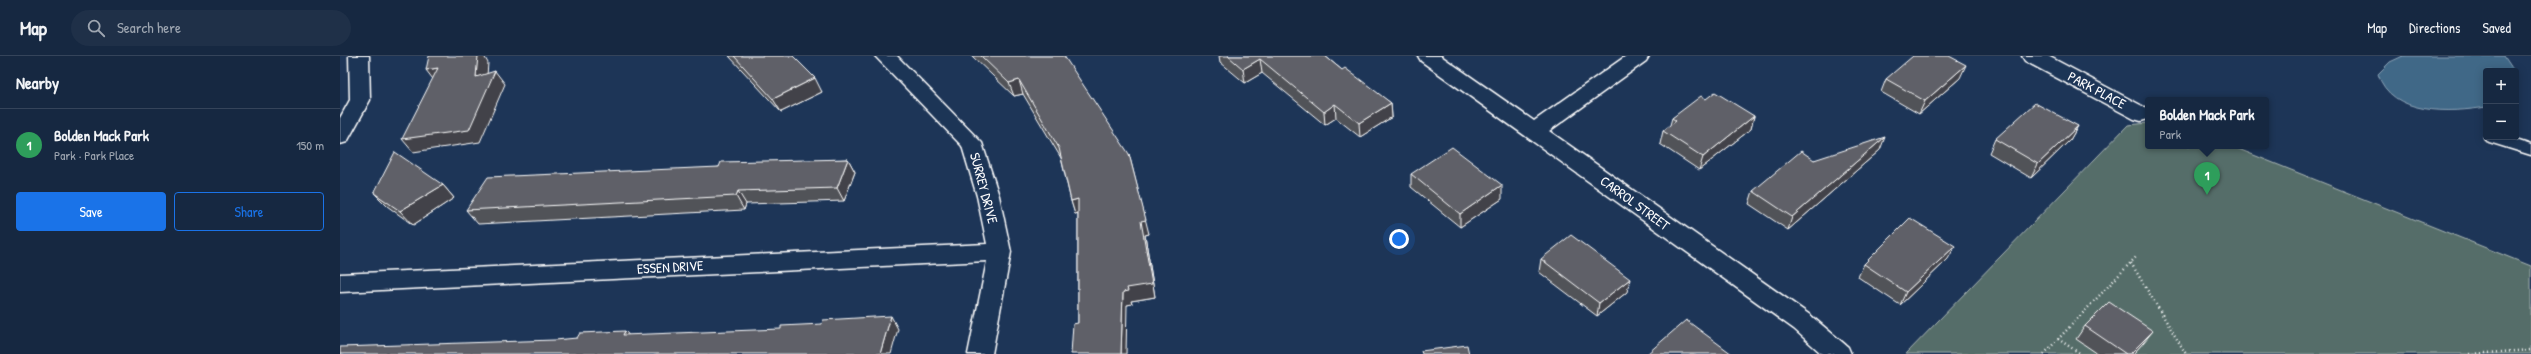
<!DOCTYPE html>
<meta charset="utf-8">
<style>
:root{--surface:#162841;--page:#1f3048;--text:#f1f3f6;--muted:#9ea6b1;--line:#35445a;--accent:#1a73e8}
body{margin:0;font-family:"Patrick Hand",sans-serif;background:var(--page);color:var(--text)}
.controls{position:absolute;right:12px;top:12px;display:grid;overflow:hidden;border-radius:4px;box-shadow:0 2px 10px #0003}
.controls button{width:36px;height:36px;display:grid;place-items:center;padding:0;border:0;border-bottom:1px solid var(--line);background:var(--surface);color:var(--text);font:20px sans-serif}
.you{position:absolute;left:1059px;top:183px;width:14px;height:14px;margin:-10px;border:3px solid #fff;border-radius:50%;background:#1a73e8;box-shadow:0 0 0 6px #1a73e833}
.badge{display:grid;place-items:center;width:26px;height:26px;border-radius:50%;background:var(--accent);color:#fff;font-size:13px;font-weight:700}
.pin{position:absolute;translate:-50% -33px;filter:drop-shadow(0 1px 2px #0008)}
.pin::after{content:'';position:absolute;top:21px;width:14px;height:12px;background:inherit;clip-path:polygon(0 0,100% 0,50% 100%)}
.popup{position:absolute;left:1805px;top:41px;width:124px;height:52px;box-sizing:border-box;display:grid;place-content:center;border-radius:4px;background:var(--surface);filter:drop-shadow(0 1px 3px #0005);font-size:13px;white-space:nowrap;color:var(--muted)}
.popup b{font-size:15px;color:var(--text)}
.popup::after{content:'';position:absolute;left:50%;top:100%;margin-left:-8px;border:8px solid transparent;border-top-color:var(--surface)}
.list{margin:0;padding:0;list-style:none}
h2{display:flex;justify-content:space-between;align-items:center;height:52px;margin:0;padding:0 16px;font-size:17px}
h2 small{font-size:13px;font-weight:400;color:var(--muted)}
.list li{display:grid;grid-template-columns:26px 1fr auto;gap:12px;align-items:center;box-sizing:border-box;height:72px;padding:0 16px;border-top:1px solid var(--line)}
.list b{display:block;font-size:15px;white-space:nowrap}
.list p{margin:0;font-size:13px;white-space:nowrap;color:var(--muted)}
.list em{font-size:13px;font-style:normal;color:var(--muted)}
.actions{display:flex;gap:8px;padding:12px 16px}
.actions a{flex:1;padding:9px 0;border:1px solid var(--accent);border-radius:4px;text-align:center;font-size:14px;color:var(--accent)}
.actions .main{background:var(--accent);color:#fff}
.icon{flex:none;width:22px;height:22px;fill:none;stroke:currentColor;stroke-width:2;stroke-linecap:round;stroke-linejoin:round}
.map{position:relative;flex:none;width:2191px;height:298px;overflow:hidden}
header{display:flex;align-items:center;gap:24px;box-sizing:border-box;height:56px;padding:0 20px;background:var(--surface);border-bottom:1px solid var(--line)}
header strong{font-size:19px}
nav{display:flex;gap:22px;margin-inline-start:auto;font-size:14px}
.search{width:280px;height:36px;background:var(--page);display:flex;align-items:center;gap:10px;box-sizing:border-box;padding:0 14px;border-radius:22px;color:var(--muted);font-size:15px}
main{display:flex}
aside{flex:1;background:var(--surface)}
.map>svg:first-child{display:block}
.green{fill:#556d69;stroke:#aab6b4}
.water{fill:#406787;stroke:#8ca4b7}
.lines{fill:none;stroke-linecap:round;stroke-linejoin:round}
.service-casing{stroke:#fff;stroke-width:3}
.minor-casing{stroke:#fff;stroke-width:3}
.path{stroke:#fff;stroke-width:2.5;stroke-dasharray:1 3;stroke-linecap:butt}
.service{fill:#1d3557;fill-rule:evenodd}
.minor{fill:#1d3557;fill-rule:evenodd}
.wall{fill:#515359;stroke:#fff}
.shaded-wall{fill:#424349;stroke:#fff}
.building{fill:#5e6068;stroke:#fff}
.labels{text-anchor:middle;stroke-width:3.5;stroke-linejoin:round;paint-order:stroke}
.street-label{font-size:14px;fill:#fff;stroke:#1d3557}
</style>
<header>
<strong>Map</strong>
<div class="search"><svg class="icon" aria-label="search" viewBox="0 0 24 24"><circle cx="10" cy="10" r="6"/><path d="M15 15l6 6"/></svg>Search here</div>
<nav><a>Map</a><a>Directions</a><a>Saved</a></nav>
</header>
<main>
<aside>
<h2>Nearby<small></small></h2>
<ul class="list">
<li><span class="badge" style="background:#2e9e5b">1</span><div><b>Bolden Mack Park</b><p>Park · Park Place</p></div><em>150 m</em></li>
</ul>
<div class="actions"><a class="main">Save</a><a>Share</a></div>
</aside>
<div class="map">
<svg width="2191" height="298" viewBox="0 0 2191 298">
<rect width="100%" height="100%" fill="#1d3557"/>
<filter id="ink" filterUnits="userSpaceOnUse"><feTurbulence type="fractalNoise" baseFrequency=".025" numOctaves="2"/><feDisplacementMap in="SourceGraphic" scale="8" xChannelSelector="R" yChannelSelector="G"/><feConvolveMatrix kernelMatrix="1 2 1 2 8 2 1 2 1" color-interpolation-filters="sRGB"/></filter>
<g filter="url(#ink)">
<path class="green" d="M1808 67V90H1891L2191 210V298H1566L1788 69Z"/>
<path class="water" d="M2063 0H2164L2174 15H2146V51C2111 57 2051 60 2038 18L2050 6Z"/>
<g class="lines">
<defs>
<path id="service" d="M2146 77V81H2167L2191 89V99L2146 85 2144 81Z"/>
<g id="minor">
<path d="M9 0H29L30 44 7 86 0 88V62L10 44Z"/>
<path d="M535 0H557L642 87 659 140 671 196 652 298H628L647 205 0 236V218L647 188 637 140 622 90Z"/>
<path d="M1078 0H1101L1194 65 1286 0H1309L1306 5 1209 75 1470 259 1508 291 1511 298H1482L1454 273 1081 5Z"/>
<path d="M1682 0H1708L1808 53V63L1801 65 1794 63 1685 5Z"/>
</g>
</defs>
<use href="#service" class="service-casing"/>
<use href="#minor" class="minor-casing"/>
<g class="path">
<path d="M1791 207 1846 298"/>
<path d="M1718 283 1741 298"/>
<path d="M1704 298 1796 201"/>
<path d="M2129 298 2191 294"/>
</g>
<use href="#service" class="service"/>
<use href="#minor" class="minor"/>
</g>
<g class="wall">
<path d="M389 0H453L482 36 441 56Z"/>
<path d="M632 0H724L809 178 805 179 815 241 791 245 792 248 787 249 738 267V157L735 158 731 145 721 102 683 38 674 40Z"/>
<path d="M879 0H985L1002 14 1051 47 1052 61 1020 81 996 62 985 69 922 17 905 27 880 6Z"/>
<path d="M1620 22 1579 58 1541 36 1546 23Z"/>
<path d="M1366 43 1414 60 1411 73 1359 114 1320 88 1323 75 1330 69 1332 62Z"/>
<path d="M1738 70 1730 84 1691 122 1649 97 1655 83Z"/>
<path d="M1540 94 1448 174 1409 148 1413 135 1474 104Z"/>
<path d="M508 103 515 116 504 145 406 148 404 154 138 168 126 154 379 111Z"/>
<path d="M1071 118 1162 143 1120 171 1071 131Z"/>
<path d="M103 129 114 142 73 169 47 150 34 137Z"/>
<path d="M1201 203 1287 236 1257 260 1199 216Z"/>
<path d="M1608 203 1560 249 1518 221 1524 208Z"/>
<path d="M1745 270 1803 287 1793 298H1758L1736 283Z"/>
</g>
<g class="shaded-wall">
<path d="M136 0H144L148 7 146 33 136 21Z"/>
<path d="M920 3 922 17 905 27 903 13Z"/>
<path d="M1626 9 1620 22 1579 58 1585 45Z"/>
<path d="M98 12 96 27 86 14Z"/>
<path d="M155 15 165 28 140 86 73 96 62 83Z"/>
<path d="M475 22 482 36 441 56 433 43Z"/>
<path d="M679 24 683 38 674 40 669 27Z"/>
<path d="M1051 47 1052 61 1020 81 1019 67Z"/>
<path d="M995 48 996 62 985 69 984 56Z"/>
<path d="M1414 60 1411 73 1359 114 1363 101Z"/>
<path d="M1738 70 1730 84 1691 122 1698 108Z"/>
<path d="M1545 81 1540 94 1448 174 1452 161Z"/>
<path d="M789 98 809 178 805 179 815 241 791 245 792 248 787 249 786 298H781L783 236 787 232Z"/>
<path d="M508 103 515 116 504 145 497 132Z"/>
<path d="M103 129 114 142 73 169 60 155Z"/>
<path d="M1162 129V143L1120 171V158Z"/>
<path d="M398 135 406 148 404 154 396 140Z"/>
<path d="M738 143 743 156 735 158 731 145Z"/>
<path d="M1615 190 1608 203 1560 249 1566 236Z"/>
<path d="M1290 223 1287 236 1257 260 1259 247Z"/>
<path d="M551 260 558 273 551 298H540Z"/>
<path d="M285 275 296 287 283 279Z"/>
<path d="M1813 275 1803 287 1793 298H1790Z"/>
</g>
<g class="building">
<path d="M89 0H138L136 21 155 15 129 74 62 83 98 12 86 14Z"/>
<path d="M394 0H453L475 22 433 43Z"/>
<path d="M641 0H724L789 98 806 164 801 165 812 228 787 232 788 235 783 236 781 298H731L733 268 738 267V143L731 145 719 92 679 24 669 27Z"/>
<path d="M888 0H985L1002 14 1005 12 1051 47 1019 67 995 48 984 56 920 3 903 13Z"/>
<path d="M1573 0H1609L1626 9 1585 45 1546 23Z"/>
<path d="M1375 36 1414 60 1363 101 1323 75 1336 65 1332 62 1361 40 1366 43Z"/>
<path d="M1695 47 1738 70 1698 108 1655 83Z"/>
<path d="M1545 81 1452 161 1413 135 1461 95 1474 104Z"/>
<path d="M1112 91 1162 129 1120 158 1071 118Z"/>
<path d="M55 96 103 129 60 155 34 137Z"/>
<path d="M508 103 497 132 398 135 396 140 126 154 148 121 379 111 381 106Z"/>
<path d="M1570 162 1615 190 1566 236 1524 208Z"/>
<path d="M1231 179 1290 223 1259 247 1201 203Z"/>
<path d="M1769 246 1813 275 1790 298H1786L1745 270Z"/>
<path d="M551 260 540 298H0V291L215 284 237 282 240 277 285 275 283 279 441 273V270L482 268 483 264Z"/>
<path d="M1346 264 1392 298H1307Z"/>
<path d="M1127 289 1129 298H1082L1081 295Z"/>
</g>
</g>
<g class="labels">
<g class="street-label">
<text transform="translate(1757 34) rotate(28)" y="5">PARK PLACE</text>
<text transform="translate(644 132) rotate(75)" y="5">SURREY DRIVE</text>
<text transform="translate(1295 147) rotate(36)" y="5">CARROL STREET</text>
<text transform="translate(330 211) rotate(-3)" y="5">ESSEN DRIVE</text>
</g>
</g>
</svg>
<div class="controls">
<button>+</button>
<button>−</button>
</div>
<div class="you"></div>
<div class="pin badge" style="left:1867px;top:139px;background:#2e9e5b">1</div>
<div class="popup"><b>Bolden Mack Park</b>Park</div>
</div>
</main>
